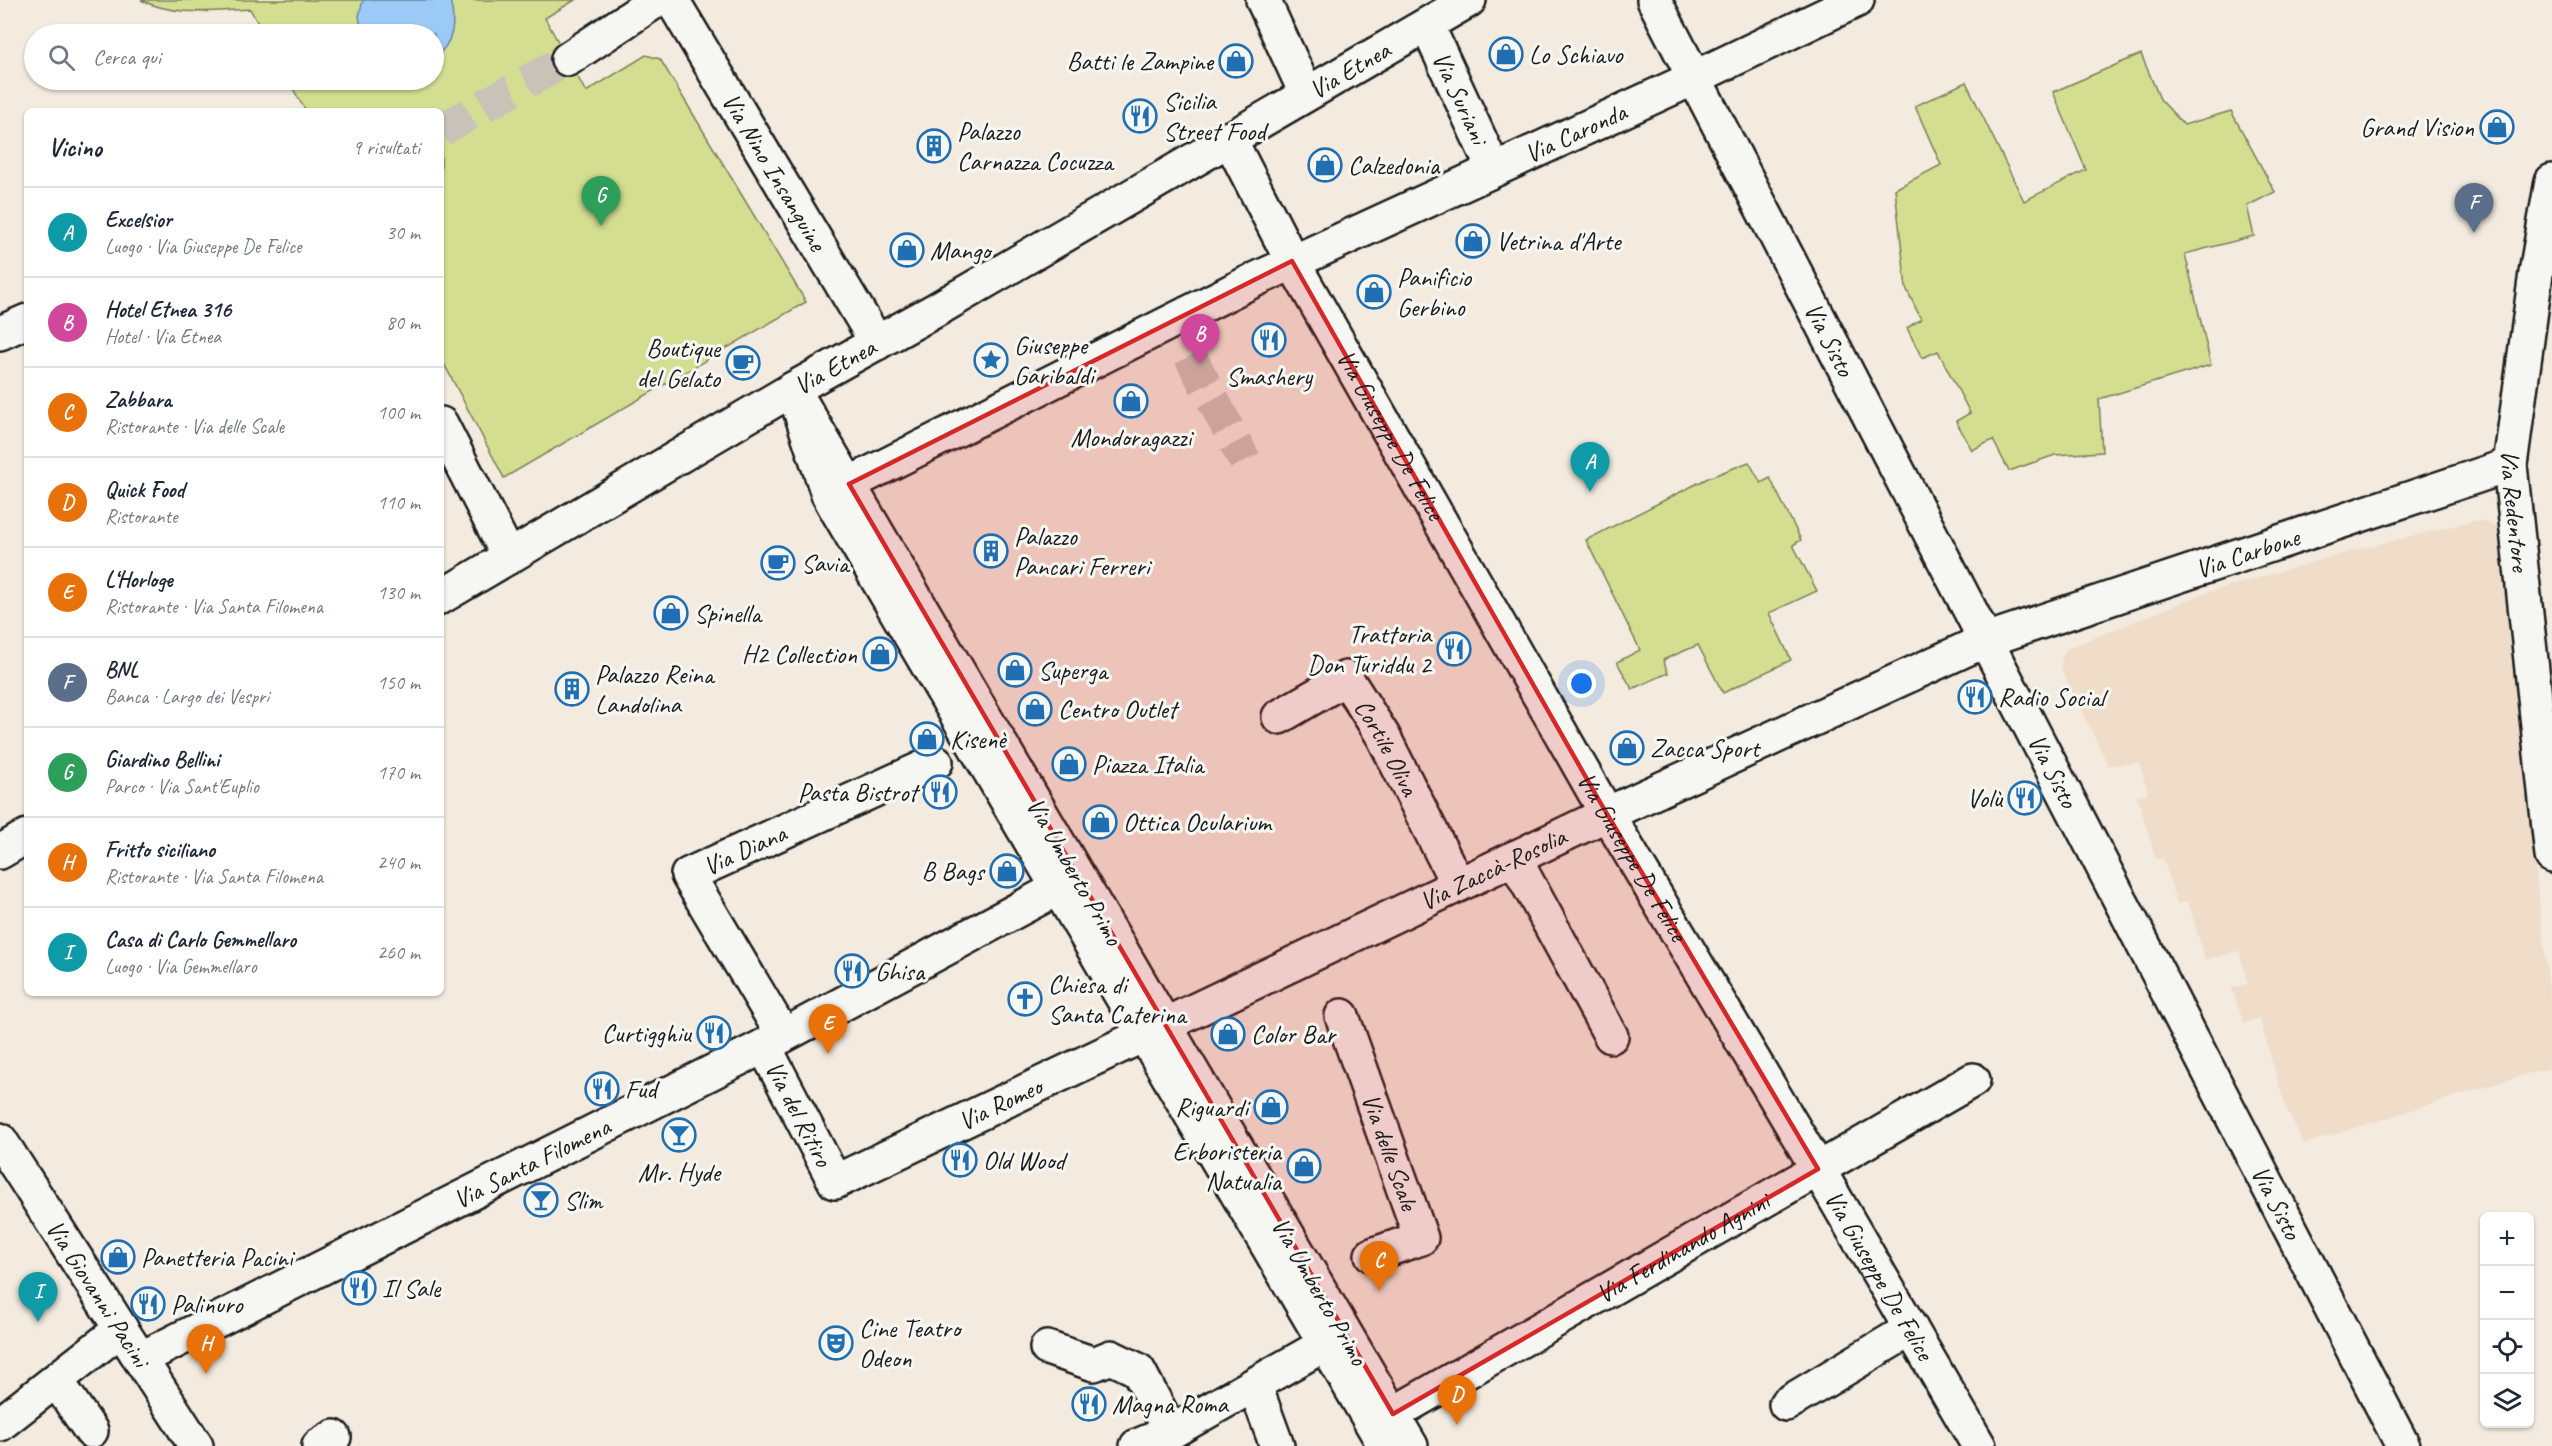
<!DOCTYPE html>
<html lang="it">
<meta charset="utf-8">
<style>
:root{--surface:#fff;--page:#f2f2f3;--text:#1f2937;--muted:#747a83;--line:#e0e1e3;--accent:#7c3aed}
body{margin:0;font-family:Caveat,sans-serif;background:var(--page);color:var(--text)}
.controls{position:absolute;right:18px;bottom:18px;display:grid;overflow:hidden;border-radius:9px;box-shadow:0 2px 4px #0004}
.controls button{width:54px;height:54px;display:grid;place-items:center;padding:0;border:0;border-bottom:2px solid var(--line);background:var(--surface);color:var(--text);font:30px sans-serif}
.you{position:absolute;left:1582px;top:684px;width:21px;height:21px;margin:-15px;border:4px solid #fff;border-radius:50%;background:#1a73e8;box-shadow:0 0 0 9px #1a73e833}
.badge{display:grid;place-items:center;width:39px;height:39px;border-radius:50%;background:var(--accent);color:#fff;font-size:20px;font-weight:700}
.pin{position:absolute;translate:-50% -50px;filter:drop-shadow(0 2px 3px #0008)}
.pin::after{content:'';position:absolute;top:32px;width:21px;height:18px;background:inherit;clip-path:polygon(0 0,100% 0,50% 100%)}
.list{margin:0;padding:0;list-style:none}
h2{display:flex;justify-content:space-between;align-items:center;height:78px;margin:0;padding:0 24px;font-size:26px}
h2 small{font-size:20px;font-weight:400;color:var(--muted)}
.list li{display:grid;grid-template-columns:39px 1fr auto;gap:18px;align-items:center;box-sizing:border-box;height:90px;padding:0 24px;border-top:2px solid var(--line)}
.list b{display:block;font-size:22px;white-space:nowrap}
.list p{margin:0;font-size:20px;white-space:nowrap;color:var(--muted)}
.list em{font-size:20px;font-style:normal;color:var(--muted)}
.icon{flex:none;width:33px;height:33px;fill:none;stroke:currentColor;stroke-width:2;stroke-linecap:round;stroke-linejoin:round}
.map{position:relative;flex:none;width:2552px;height:1446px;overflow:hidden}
.search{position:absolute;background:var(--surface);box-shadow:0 2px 4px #0004;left:24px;top:24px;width:420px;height:66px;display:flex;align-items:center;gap:15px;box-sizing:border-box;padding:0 21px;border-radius:33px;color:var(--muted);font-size:22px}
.panel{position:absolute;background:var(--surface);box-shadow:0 2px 4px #0004;left:24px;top:108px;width:420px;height:888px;border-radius:9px}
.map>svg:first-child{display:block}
.built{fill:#efddc9}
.green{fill:#d3de91;stroke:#787d56;stroke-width:1.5}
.water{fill:#9ccaf6;stroke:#69849f;stroke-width:1.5}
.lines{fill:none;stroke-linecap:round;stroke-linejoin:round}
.minor-tunnel{stroke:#c8c2b8;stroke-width:33;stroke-dasharray:33 16;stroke-linecap:butt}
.major-tunnel{stroke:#c8c2b8;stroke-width:33;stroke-dasharray:33 16;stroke-linecap:butt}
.minor-casing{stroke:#1c1c1c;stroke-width:38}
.major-casing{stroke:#1c1c1c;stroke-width:38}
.minor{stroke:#f6f6f2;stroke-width:33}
.major{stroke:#f6f6f2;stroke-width:33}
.marked{fill:#d62828;fill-opacity:0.2;stroke:#d62828;stroke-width:4.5;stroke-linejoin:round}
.labels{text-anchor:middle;stroke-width:6;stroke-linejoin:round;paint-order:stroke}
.poi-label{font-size:26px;fill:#1c1c1c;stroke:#f6f6f2;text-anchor:start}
.street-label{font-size:26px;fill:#1c1c1c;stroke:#f6f6f2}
</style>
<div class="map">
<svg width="2552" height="1446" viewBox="0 0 2552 1446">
<rect width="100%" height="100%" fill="#f3ebdf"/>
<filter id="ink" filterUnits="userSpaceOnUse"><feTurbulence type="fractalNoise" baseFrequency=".0167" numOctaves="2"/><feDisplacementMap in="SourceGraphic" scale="12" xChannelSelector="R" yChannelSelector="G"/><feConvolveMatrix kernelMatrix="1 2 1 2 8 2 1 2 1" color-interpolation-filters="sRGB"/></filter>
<g filter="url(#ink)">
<path class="built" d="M2473 521H2485L2497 528 2552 1014V1068L2533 1072 2304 1144 2286 1108 2259 1018 2244 1023 2238 1007 2232 988 2248 984 2239 951 2205 960 2188 901 2177 904 2163 858 2156 859 2137 796 2148 793 2139 763 2108 765 2061 669 2062 658 2066 649 2205 593 2355 550Z"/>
<g class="green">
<path d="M141 0H575L545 18 586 92 646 55 660 59 806 302 504 478 441 358V111H309L304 108 288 80H434V34H264L250 9C214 11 174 17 141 0Z"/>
<path d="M2141 54 2160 99 2184 125 2231 111 2275 192 2247 206 2254 236 2185 254 2211 365 2099 399 2102 452 2055 455 2009 471 1993 440 1972 450 1956 421 1970 413 1938 351 1922 358 1907 328 1921 319 1906 288 1895 189 1941 165 1915 106 1966 82 2024 201 2086 170 2053 92Z"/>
<path d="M1749 462 1761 483 1770 478 1801 540 1793 545 1817 591 1769 613 1791 660 1723 693 1698 645 1663 660 1668 673 1632 689 1617 662 1640 650 1586 540 1708 478Z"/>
</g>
<path class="water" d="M363 0H450C456 23 454 43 434 58V34H362L359 16Z"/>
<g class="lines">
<path class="minor-tunnel" d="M1190 356 1245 461"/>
<path class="major-tunnel" d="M441 130 568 59"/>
<defs>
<g id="minor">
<path id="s1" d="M672 0 877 343"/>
<path d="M1263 0 1306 93"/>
<path id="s2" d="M1654 0 2403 1446"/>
<path id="s3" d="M1427 25 1493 168"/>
<path id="s4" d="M2552 181 2536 273 2510 465 2552 856"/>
<path id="s5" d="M1292 261 1600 802 1818 1169 1979 1446"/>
<path d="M441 424 509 557"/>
<path d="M441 597 793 389 828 494 838 512 1385 1446"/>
<path id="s6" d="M1279 717 1346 678 1383 736 1458 885"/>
<path d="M0 852 27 836"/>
<path d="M1514 858 1611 1036"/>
<path id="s7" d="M1342 1016 1421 1238 1372 1255"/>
<path id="s8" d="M783 1035 688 875 936 762"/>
<path id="s9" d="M764 1046 835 1182 1607 814 1986 640 2510 465"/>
<path id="s10" d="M0 1140 196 1446"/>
<path d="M1047 1348 1094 1364 1111 1357 1138 1370 1171 1432"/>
<path id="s11" d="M140 1359 764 1046 1077 878"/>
<path d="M56 1380 91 1431"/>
<path d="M1255 1386 1277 1446"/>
<path d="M1786 1404 1911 1329"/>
<path id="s12" d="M1393 1414 1973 1080"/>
<path d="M0 1424 121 1329"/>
<path d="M319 1446 334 1437"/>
<path d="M1137 1446 1171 1432 1343 1334"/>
</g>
<g id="major">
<path d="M568 59 657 0"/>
<path d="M1229 138 1292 261"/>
<path d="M0 333 27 321"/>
<path id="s13" d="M849 484 1250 282 1694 78 1857 0"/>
<path id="s14" d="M1411 1446 793 389 934 311 1469 0"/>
</g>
</defs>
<use href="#minor" class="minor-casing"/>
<use href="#major" class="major-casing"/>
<use href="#minor" class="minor"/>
<use href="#major" class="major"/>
</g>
</g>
<path class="marked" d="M1292 261 1600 802 1818 1169 1393 1414 849 484Z"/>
<defs>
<symbol id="shop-ring" viewBox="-11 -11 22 22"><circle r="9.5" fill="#f6f6f2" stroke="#1f6fb2" stroke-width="1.5"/><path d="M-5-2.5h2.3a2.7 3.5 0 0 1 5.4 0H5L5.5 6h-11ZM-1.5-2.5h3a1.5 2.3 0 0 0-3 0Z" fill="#1f6fb2"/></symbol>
<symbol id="restaurant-ring" viewBox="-11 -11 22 22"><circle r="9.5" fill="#f6f6f2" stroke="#1f6fb2" stroke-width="1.5"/><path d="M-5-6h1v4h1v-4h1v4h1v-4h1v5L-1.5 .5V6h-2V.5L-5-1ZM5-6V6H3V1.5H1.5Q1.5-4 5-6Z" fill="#1f6fb2"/></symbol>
<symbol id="building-ring" viewBox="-11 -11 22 22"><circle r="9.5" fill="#f6f6f2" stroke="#1f6fb2" stroke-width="1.5"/><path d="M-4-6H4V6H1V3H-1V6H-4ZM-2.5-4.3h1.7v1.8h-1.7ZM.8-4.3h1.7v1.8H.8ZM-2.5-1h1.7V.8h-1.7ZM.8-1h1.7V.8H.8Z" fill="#1f6fb2"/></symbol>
<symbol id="sight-ring" viewBox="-11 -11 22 22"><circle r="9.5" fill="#f6f6f2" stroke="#1f6fb2" stroke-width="1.5"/><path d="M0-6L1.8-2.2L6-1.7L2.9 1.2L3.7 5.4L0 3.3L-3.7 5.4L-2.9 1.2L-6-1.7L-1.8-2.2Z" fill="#1f6fb2"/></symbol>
<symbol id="cafe-ring" viewBox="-11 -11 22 22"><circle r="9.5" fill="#f6f6f2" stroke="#1f6fb2" stroke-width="1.5"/><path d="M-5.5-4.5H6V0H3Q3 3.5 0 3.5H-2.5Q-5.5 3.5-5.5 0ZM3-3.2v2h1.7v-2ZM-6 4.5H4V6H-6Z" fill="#1f6fb2"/></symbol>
<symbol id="church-ring" viewBox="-11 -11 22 22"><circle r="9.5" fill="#f6f6f2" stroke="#1f6fb2" stroke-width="1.5"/><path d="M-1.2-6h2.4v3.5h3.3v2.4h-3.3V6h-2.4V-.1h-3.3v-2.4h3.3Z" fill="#1f6fb2"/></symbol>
<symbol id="bar-ring" viewBox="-11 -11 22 22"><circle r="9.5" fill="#f6f6f2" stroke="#1f6fb2" stroke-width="1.5"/><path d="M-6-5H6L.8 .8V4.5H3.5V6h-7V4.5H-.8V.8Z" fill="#1f6fb2"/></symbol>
<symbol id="theatre-ring" viewBox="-11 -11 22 22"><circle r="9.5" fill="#f6f6f2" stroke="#1f6fb2" stroke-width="1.5"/><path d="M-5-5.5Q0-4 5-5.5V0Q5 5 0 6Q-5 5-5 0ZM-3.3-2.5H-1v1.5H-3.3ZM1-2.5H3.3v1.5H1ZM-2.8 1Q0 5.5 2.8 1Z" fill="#1f6fb2"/></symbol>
</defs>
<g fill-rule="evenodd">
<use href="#shop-ring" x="1487" y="35" width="38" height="38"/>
<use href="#shop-ring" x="1217" y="42" width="38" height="38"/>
<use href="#restaurant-ring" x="1121" y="97" width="38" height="38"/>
<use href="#shop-ring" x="2478" y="108" width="38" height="38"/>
<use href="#building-ring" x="915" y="127" width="38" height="38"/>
<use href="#shop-ring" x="1306" y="146" width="38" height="38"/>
<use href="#shop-ring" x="1454" y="222" width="38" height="38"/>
<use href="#shop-ring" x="888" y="231" width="38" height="38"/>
<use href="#shop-ring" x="1355" y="273" width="38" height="38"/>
<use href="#restaurant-ring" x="1250" y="321" width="38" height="38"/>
<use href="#sight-ring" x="972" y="341" width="38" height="38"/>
<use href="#cafe-ring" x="724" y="344" width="38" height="38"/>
<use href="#shop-ring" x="1112" y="382" width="38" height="38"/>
<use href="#building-ring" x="972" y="532" width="38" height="38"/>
<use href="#cafe-ring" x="759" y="544" width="38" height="38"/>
<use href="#shop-ring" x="652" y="594" width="38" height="38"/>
<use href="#restaurant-ring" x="1435" y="630" width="38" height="38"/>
<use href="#shop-ring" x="861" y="635" width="38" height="38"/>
<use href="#shop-ring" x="996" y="651" width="38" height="38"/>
<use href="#building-ring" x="553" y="670" width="38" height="38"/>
<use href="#restaurant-ring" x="1956" y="678" width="38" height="38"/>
<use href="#shop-ring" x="1016" y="690" width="38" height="38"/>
<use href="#shop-ring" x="908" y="720" width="38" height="38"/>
<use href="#shop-ring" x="1608" y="729" width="38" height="38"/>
<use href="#shop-ring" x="1050" y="745" width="38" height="38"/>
<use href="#restaurant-ring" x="921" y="773" width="38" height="38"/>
<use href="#restaurant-ring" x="2006" y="779" width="38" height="38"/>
<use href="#shop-ring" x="1081" y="803" width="38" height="38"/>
<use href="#shop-ring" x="988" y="852" width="38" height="38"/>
<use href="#restaurant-ring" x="833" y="952" width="38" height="38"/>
<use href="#church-ring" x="1006" y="980" width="38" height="38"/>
<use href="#restaurant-ring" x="695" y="1014" width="38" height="38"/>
<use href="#shop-ring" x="1209" y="1015" width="38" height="38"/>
<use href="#restaurant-ring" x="583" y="1070" width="38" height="38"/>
<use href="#shop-ring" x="1252" y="1088" width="38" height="38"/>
<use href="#bar-ring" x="660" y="1116" width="38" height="38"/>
<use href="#restaurant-ring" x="941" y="1141" width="38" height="38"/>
<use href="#shop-ring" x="1285" y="1147" width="38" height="38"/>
<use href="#bar-ring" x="522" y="1181" width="38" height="38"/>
<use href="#shop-ring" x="99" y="1238" width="38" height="38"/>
<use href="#restaurant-ring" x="340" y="1269" width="38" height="38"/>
<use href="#restaurant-ring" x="129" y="1285" width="38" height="38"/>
<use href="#theatre-ring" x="817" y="1324" width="38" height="38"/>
<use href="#restaurant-ring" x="1070" y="1385" width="38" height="38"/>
</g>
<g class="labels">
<g class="poi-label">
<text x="1529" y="63">Lo Schiavo</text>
<text x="1213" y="70" text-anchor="end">Batti le Zampine</text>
<text x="1163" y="110">Sicilia<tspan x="1163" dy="30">Street Food</tspan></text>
<text x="2474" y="136" text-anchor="end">Grand Vision</text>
<text x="957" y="140">Palazzo<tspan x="957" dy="30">Carnazza Cocuzza</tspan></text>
<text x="1348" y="174">Calzedonia</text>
<text x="1496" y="250">Vetrina d'Arte</text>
<text x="930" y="259">Mango</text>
<text x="1397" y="286">Panificio<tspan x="1397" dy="30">Gerbino</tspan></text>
<text x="1014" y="354">Giuseppe<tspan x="1014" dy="30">Garibaldi</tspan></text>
<text x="720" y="357" text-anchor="end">Boutique<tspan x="720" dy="30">del Gelato</tspan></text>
<text x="1269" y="385" text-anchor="middle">Smashery</text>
<text x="1131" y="446" text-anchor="middle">Mondoragazzi</text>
<text x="1014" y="545">Palazzo<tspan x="1014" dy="30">Pancari Ferreri</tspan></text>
<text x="801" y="572">Savia</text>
<text x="694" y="622">Spinella</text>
<text x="1431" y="643" text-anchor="end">Trattoria<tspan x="1431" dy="30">Don Turiddu 2</tspan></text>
<text x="857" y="663" text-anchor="end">H2 Collection</text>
<text x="1038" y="679">Superga</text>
<text x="595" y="683">Palazzo Reina<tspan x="595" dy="30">Landolina</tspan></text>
<text x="1998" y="706">Radio Social</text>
<text x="1058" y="718">Centro Outlet</text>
<text x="950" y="748">Kisenè</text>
<text x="1650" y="757">Zacca Sport</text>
<text x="1092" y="773">Piazza Italia</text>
<text x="917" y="801" text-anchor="end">Pasta Bistrot</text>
<text x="2002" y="807" text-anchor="end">Volù</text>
<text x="1123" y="831">Ottica Ocularium</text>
<text x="984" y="880" text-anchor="end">B Bags</text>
<text x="875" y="980">Ghisa</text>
<text x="1048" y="993">Chiesa di<tspan x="1048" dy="30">Santa Caterina</tspan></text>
<text x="691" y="1042" text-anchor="end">Curtigghiu</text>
<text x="1251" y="1043">Color Bar</text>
<text x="625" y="1098">Fud</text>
<text x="1248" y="1116" text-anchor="end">Riguardi</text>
<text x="1281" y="1160" text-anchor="end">Erboristeria<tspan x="1281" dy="30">Natualia</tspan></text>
<text x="983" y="1169">Old Wood</text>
<text x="679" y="1181" text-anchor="middle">Mr. Hyde</text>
<text x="564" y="1209">Slim</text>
<text x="141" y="1266">Panetteria Pacini</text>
<text x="382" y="1297">Il Sale</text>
<text x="171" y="1313">Palinuro</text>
<text x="859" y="1337">Cine Teatro<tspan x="859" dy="30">Odeon</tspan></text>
<text x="1112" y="1413">Magna Roma</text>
</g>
<g class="street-label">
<text dy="9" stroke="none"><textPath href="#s14" startOffset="1866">Via Etnea</textPath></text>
<text dy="9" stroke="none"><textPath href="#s3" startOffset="80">Via Suriani</textPath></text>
<text dy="9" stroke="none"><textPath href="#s13" startOffset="807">Via Caronda</textPath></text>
<text dy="9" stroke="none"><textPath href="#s1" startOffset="200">Via Nino Insanguine</textPath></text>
<text dy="9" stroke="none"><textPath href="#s2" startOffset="382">Via Sisto</textPath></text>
<text dy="9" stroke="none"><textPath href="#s14" startOffset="1272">Via Etnea</textPath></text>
<text dy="9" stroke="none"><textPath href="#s5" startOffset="200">Via Giuseppe De Felice</textPath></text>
<text dy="9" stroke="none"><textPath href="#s4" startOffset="333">Via Redentore</textPath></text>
<text dy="9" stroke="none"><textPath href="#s9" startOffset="1701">Via Carbone</textPath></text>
<text dy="9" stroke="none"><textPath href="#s6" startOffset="158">Cortile Oliva</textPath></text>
<text dy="9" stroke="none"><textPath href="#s2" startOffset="868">Via Sisto</textPath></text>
<text dy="9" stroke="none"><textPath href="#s8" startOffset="248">Via Diana</textPath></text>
<text dy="9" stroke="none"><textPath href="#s5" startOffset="686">Via Giuseppe De Felice</textPath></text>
<text dy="9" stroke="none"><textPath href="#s9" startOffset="882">Via Zaccà-Rosolia</textPath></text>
<text transform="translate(1075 871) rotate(60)" y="9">Via Umberto Primo</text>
<text dy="9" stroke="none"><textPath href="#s9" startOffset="336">Via Romeo</textPath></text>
<text dy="9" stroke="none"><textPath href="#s9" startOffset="76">Via del Ritiro</textPath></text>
<text dy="9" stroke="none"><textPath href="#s7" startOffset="144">Via delle Scale</textPath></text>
<text dy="9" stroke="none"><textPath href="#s11" startOffset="438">Via Santa Filomena</textPath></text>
<text dy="9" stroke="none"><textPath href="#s2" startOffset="1354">Via Sisto</textPath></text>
<text dy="9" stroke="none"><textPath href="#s12" startOffset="334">Via Ferdinando Agnini</textPath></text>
<text dy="9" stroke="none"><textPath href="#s5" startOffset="1172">Via Giuseppe De Felice</textPath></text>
<text transform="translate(1320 1291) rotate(60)" y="9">Via Umberto Primo</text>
<text dy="9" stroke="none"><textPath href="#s10" startOffset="182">Via Giovanni Pacini</textPath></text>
</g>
</g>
</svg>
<div class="controls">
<button>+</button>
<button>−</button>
<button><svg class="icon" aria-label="locate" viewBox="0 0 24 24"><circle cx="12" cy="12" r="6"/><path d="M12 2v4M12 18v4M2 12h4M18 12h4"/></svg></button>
<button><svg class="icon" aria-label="layers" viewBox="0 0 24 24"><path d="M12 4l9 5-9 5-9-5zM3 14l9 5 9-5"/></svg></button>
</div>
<div class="you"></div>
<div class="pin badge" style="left:1590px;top:492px;background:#0f9aa8">A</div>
<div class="pin badge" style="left:1200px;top:364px;background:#d1479c">B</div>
<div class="pin badge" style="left:1379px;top:1291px;background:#e8710a">C</div>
<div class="pin badge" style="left:1457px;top:1425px;background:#e8710a">D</div>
<div class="pin badge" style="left:828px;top:1054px;background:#e8710a">E</div>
<div class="pin badge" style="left:2474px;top:233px;background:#5c6f8a">F</div>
<div class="pin badge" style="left:601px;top:226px;background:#2e9e5b">G</div>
<div class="pin badge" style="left:206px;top:1374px;background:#e8710a">H</div>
<div class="pin badge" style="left:38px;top:1322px;background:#0f9aa8">I</div>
<div class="search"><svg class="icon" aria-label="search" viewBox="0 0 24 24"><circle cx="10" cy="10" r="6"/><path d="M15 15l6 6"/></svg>Cerca qui</div>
<section class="panel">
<h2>Vicino<small>9 risultati</small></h2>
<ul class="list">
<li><span class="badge" style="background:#0f9aa8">A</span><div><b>Excelsior</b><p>Luogo · Via Giuseppe De Felice</p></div><em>30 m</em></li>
<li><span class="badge" style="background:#d1479c">B</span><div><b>Hotel Etnea 316</b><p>Hotel · Via Etnea</p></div><em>80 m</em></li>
<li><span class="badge" style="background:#e8710a">C</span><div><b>Zabbara</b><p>Ristorante · Via delle Scale</p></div><em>100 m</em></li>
<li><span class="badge" style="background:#e8710a">D</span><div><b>Quick Food</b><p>Ristorante</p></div><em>110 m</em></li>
<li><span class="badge" style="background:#e8710a">E</span><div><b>L‘Horloge</b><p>Ristorante · Via Santa Filomena</p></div><em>130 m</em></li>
<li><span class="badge" style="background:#5c6f8a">F</span><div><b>BNL</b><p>Banca · Largo dei Vespri</p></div><em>150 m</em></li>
<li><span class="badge" style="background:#2e9e5b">G</span><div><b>Giardino Bellini</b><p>Parco · Via Sant'Euplio</p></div><em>170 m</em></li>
<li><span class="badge" style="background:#e8710a">H</span><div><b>Fritto siciliano</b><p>Ristorante · Via Santa Filomena</p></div><em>240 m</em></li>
<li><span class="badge" style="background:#0f9aa8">I</span><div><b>Casa di Carlo Gemmellaro</b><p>Luogo · Via Gemmellaro</p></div><em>260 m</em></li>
</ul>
</section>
</div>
